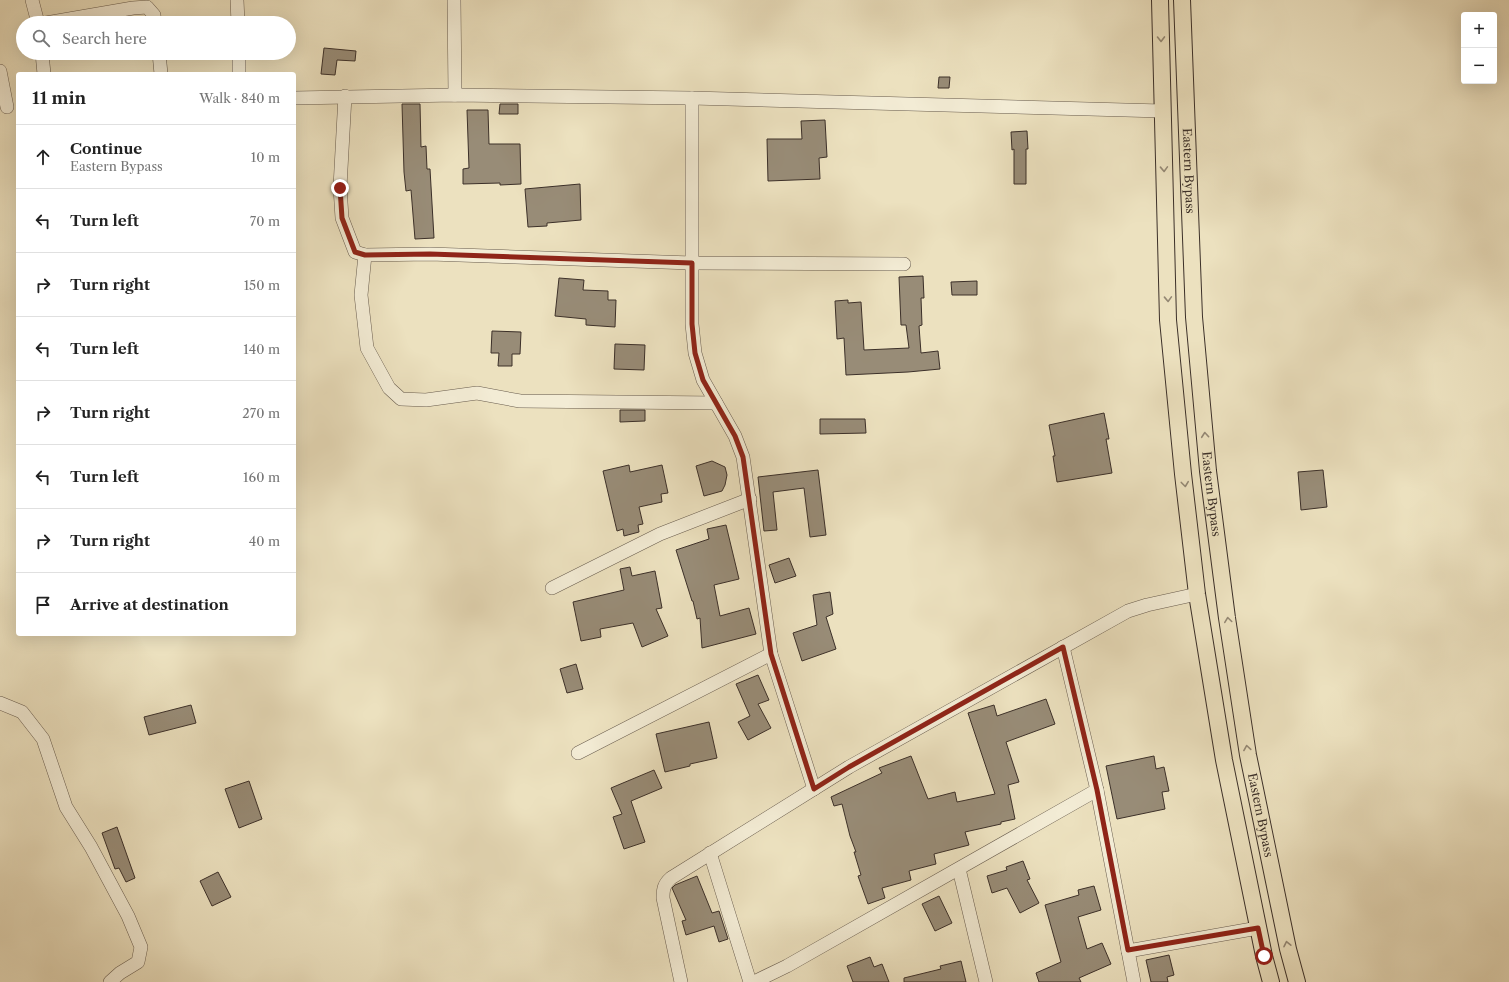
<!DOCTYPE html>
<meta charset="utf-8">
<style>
:root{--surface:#fff;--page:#f6f6f6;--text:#222;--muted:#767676;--line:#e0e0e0}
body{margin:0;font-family:"Libre Caslon Text",serif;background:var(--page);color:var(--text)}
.controls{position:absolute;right:12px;top:12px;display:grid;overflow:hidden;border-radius:4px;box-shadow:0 4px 16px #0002}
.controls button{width:36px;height:36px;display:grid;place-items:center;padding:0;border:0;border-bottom:1px solid var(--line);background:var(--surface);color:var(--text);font:20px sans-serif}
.stop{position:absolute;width:12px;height:12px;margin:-9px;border:3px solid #8f2418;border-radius:50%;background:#fff}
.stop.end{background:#8f2418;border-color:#fff;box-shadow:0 1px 4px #0008}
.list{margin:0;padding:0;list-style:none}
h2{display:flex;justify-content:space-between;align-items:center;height:52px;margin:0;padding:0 16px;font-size:17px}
h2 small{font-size:13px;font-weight:400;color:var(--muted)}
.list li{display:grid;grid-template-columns:26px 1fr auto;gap:12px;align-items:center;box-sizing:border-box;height:64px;padding:0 16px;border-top:1px solid var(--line)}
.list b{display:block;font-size:15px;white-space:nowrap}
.list p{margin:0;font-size:13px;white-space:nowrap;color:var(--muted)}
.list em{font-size:13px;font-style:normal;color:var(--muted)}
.icon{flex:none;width:22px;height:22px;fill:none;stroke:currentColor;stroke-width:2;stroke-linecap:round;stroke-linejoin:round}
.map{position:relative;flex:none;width:1509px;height:982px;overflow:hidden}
.search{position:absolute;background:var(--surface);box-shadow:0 4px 16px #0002;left:16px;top:16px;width:280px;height:44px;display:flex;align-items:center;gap:10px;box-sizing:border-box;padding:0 14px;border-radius:22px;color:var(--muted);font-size:15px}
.panel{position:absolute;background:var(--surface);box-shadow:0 4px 16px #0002;left:16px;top:72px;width:280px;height:564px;border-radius:4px}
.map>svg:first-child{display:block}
.building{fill:#988c77;stroke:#3c3029}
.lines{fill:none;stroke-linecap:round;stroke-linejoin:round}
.minor-casing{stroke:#685c4e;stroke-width:14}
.major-casing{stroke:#3c3029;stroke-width:18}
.minor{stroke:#f3ecd5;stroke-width:13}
.major{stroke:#ece1bf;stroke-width:16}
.oneway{stroke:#948874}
.route{stroke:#8f2418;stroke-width:5}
.labels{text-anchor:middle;stroke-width:4;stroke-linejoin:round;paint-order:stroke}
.street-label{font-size:12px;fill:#3c3029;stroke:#f3ecd5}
</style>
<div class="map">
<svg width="1509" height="982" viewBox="0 0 1509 982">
<rect width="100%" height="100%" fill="#ece1bf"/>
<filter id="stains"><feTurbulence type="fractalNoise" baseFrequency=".005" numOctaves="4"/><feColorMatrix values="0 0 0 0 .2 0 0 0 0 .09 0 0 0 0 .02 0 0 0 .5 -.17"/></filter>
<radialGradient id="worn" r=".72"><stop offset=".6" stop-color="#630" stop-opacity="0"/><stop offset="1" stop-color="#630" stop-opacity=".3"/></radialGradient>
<g class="building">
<path d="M324 48 356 51 355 61 337 60 335 75 321 74Z"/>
<path d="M939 77H950L949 88H938Z"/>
<path d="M402 104H420L421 147 426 146 427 169H430L434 238 415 239 411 190 406 191 404 172Z"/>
<path d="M500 104H518V114H499Z"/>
<path d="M467 110H488L489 144H520L521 184 500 185V183L463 184V169L469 168Z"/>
<path d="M825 120 827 157 819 158 820 179 768 181 767 139H802L801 121Z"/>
<path d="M1027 131 1028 149H1026V184H1014V149L1012 150 1011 132Z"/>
<path d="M580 184 581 220 547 223V226L528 227 525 189Z"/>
<path d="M923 276 924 298H921L922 325 919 326 921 353 938 351 940 369 908 372 846 375 844 338 837 339 835 301 848 300V303L861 302 864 350 909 348 906 325H901L899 277Z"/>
<path d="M559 278 584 280 583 290 608 291V300H616L615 327 586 325V319L555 316Z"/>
<path d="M977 281V295H952L951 282Z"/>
<path d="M492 331 521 332 520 354H512V366H498L499 353H491Z"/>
<path d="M615 344 645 345 644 370 614 369Z"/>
<path d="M620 410H645V421L620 422Z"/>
<path d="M1104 413 1109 439H1106L1112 473 1057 482 1053 456H1055L1049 425Z"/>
<path d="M820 419H865L866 433 820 434Z"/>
<path d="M712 461 725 467 727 475 725 485 722 491 704 496 696 466Z"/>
<path d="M629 465 630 472 662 465 668 493 661 494 662 502 639 507 643 524 638 525 639 532 624 536 623 529 617 531 603 471Z"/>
<path d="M818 470 826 535 810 537 804 488 773 492 777 530 764 531 758 477Z"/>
<path d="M1323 470 1327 507 1301 510 1298 472Z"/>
<path d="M726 525 739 579 714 585 720 616 749 608 756 634 702 648 700 618 697 619 693 601H692L676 550 709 539 707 529Z"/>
<path d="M789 558 796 576 775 583 769 565Z"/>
<path d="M630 567 632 576 655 571 662 608 656 609 668 636 642 647 633 623 600 629 601 637 581 641 573 602 624 590 620 569Z"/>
<path d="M830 592 833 614 826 617 836 649 802 661 793 633 817 625 813 595Z"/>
<path d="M576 664 583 689 567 693 560 669Z"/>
<path d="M758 675 769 700 758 704 771 728 748 740 738 722 750 716 736 684Z"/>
<path d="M1046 699 1055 724 1006 742 1019 782 1008 785 1015 819 1001 822V824L965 832 969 845 934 854 936 864 909 871 911 880 882 888 885 898 868 904 858 876 861 875 854 852H856L850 836 842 804 834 806 831 797 882 773 879 768 911 756 928 799 955 792 957 802 995 794 968 713 994 705 997 716Z"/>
<path d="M191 705 196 723 149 735 144 717Z"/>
<path d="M709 722 717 758 690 764V766L665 772 656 734Z"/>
<path d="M1154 756 1156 769 1164 767 1169 791 1162 792 1165 809 1117 819 1106 766Z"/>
<path d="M654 770 662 788 631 801 645 842 624 849 613 817 622 814 611 788Z"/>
<path d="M249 781 262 819 239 828 225 789Z"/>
<path d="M117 827 135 878 126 882 119 868 115 869 102 833Z"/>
<path d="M1023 861 1030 879 1027 880 1039 903 1020 913 1007 888 992 893 987 876 1007 870 1006 867Z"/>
<path d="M218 872 231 897 212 906 200 881Z"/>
<path d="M697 876 712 913 719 911 728 939 719 942 714 926 686 935 682 921 686 920 672 888 675 885Z"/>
<path d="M1094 886 1101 910 1078 917 1087 949 1102 943 1111 964 1079 978 1081 982H1039L1036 973 1061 962 1045 905 1079 895 1078 890Z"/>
<path d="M939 896 952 923 935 931 922 904Z"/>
<path d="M1169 955 1174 975 1167 977 1168 982H1151L1146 960Z"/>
<path d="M870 957 874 967 882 964 889 982H853L847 966Z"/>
<path d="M961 961 966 982H904V978L941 969 940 966Z"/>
</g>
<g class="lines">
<defs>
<g id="minor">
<path d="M32 0 38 23"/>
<path d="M237 0 238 23"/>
<path d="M454 0 455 95"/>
<path d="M46 23 133 8 147 7 154 15 155 23"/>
<path d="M42 53 44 74"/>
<path d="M159 53 161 74"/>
<path d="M239 53V74"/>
<path d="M0 71 7 107"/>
<path d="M345 96 340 187 342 218 355 252 365 255 430 254 692 263 904 264"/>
<path d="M294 98 455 95 692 98 1162 111"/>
<path d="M692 98V324L695 353 703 380 735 436 743 457 771 654 814 789"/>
<path d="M365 255 361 295 367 348 389 388 401 399 426 400 477 393 520 401 716 403"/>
<path d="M552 588 660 534 750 499"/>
<path d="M1063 647 1097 790 1134 982"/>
<path d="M0 703 22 712 43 739 66 807 91 847 128 916 141 947 138 962 120 973 110 982"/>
<path d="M578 753 771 654"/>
<path d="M710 853 750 982"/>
<path d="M959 869 986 982"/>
<path d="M1128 951 1258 928"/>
<path d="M681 982 663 898C663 889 664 884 671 878L849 767 1128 611 1147 605 1197 594"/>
<path d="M754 982 787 966 1097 790"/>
</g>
<g id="major">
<path d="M1160 0 1168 320 1183 474 1197 594 1224 760 1264 956 1271 982"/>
<path id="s1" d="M1182 0 1194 317 1208 471 1227 618 1248 755 1288 949 1297 982"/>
</g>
</defs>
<use href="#minor" class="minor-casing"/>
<use href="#major" class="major-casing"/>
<use href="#minor" class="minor"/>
<use href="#major" class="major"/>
</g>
<defs><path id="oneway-chevron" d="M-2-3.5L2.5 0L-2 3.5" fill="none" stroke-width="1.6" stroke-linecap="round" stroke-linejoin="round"/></defs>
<g class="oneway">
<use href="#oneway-chevron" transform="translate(1161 39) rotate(89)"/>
<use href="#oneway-chevron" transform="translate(1164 169) rotate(88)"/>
<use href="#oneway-chevron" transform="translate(1168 299) rotate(88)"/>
<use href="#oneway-chevron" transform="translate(1205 435) rotate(-95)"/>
<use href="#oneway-chevron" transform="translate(1185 484) rotate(83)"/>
<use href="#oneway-chevron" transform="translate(1228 620) rotate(-98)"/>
<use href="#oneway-chevron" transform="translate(1247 748) rotate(-99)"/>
<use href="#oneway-chevron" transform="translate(1287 944) rotate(-102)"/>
</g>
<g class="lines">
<path class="route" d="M340 188 342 218 355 252 365 255 430 254 692 263V324L695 353 703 380 735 436 743 457 771 654 814 789 849 767 1063 647 1097 790 1128 950 1258 928 1264 956"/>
</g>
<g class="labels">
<g class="street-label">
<text dy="4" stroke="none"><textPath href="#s1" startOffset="171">Eastern Bypass</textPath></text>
<text dy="4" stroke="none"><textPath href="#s1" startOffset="495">Eastern Bypass</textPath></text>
<text dy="4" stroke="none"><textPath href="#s1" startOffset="820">Eastern Bypass</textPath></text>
</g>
</g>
<rect width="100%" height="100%" filter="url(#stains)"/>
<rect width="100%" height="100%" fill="url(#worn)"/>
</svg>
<div class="controls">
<button>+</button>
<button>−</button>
</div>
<div class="stop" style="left:1264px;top:956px"></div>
<div class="stop end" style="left:340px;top:188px"></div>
<div class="search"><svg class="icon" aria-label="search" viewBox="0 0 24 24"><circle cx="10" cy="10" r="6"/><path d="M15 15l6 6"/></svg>Search here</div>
<section class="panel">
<h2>11 min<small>Walk · 840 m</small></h2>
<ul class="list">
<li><svg class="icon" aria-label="ahead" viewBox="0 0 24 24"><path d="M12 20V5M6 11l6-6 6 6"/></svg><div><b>Continue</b><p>Eastern Bypass</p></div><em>10 m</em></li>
<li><svg class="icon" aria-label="left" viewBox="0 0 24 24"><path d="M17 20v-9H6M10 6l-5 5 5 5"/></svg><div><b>Turn left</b></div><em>70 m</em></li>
<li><svg class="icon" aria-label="right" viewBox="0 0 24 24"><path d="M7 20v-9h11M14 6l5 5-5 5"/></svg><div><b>Turn right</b></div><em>150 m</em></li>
<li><svg class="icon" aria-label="left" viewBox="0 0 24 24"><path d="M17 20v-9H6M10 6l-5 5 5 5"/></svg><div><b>Turn left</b></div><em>140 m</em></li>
<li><svg class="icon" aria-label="right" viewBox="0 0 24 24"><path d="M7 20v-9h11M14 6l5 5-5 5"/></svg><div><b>Turn right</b></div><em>270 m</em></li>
<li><svg class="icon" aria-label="left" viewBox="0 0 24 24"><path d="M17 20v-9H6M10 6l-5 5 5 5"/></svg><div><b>Turn left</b></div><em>160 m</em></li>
<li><svg class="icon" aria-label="right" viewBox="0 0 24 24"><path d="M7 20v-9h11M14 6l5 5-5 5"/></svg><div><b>Turn right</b></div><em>40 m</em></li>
<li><svg class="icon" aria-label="arrive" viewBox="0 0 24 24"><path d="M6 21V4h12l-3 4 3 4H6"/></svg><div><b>Arrive at destination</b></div></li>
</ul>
</section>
</div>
